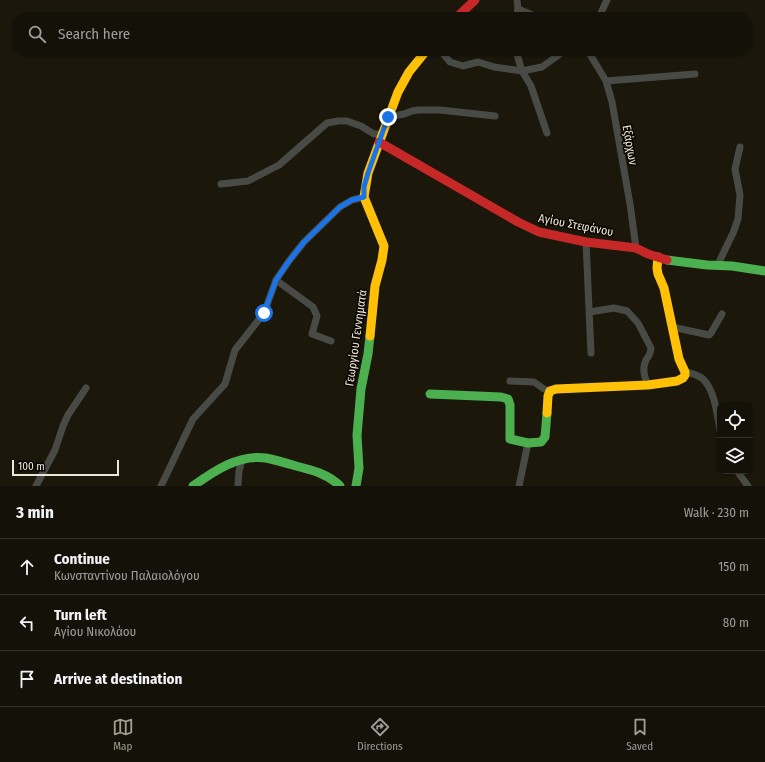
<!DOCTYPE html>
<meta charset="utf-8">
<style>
:root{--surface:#141108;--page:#1d1a12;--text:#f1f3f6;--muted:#9d9d9c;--line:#333129;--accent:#a39e8f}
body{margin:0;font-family:"Fira Sans Condensed",sans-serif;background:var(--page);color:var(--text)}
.controls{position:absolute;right:12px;bottom:12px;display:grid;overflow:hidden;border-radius:8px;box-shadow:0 1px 3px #0004}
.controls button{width:36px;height:36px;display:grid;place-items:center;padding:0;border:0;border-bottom:1px solid var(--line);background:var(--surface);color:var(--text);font:20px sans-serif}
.scale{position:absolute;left:12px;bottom:10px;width:107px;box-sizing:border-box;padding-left:4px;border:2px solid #ece7d7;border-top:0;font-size:11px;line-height:14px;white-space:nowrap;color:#ece7d7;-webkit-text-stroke:3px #0a0601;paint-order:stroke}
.stop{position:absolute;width:12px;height:12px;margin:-9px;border:3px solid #1a73e8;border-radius:50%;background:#fff}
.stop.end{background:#1a73e8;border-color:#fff;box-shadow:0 1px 4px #0008}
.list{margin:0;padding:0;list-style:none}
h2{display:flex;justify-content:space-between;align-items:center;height:52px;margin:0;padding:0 16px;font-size:17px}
h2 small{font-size:13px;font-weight:400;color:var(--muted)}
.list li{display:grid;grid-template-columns:26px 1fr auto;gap:12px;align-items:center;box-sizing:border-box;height:56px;padding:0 16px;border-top:1px solid var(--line)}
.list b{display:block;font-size:15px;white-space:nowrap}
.list p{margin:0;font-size:13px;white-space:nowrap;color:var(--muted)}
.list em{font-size:13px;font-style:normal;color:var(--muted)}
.icon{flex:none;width:22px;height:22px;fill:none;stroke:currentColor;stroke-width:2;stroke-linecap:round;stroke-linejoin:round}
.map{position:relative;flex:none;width:765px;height:486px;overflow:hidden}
.search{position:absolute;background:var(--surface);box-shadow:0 1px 3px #0004;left:12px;right:12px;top:12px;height:44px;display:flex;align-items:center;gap:10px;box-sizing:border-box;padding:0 14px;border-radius:16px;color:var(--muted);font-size:15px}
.sheet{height:220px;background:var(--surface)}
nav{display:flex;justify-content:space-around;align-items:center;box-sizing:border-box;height:56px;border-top:1px solid var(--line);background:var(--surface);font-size:11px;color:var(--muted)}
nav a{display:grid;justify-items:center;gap:2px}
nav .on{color:var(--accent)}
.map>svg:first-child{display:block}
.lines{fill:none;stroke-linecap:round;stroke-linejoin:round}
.street{stroke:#484b45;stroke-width:7}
.fast{stroke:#4caf50;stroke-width:9}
.slow{stroke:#ffc107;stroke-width:9}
.jam{stroke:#c62828;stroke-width:9}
.route{stroke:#1a73e8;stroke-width:5}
.labels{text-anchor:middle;stroke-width:3;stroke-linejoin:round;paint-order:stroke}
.street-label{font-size:12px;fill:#ece7d7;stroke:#0a0601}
</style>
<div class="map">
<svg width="765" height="486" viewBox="0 0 765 486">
<rect width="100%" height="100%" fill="#1b170a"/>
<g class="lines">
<g class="street">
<path d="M518 9 537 17"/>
<path d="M516 17 518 9 517 0"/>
<path d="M599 17 607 0"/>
<path d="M441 51 450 62 463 66 478 62 494 67 522 71 542 67 564 51"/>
<path d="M516 51 522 71 531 86 547 133"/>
<path d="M588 51 606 81 612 102 630 204 636 248"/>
<path d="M606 81 695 74"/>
<path d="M388 117 404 114 412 111 418 110H440L495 116"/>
<path d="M221 184 248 181 279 165 327 123 338 121H347L361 126 374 134H382"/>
<path d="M586 242 591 353"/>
<path d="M719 265 720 260 733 233 738 219 740 195 735 169 740 147"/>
<path d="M276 280 313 307 317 316 312 334 331 341"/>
<path d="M590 312 614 308 627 311 638 323 651 348C651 353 649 356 646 360 642 369 644 376 648 385"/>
<path d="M672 327 709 335 711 333 722 314"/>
<path d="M685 372C691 373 698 375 703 379 715 391 717 414 720 430"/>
<path d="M510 381 534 382 544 389 550 391"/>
<path d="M737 471 748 486"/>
<path d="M36 486 55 450 63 426 68 415 86 388"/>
<path d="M161 486 193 419 225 384 235 350 264 313 276 280 289 261 304 242 340 207 352 200 364 197"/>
<path d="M238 486 239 471 242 460"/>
<path d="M519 486 528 443"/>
</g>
<g class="fast">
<path d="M667 260 707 265 732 266 765 271"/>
<path d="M430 394 501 397 508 399 510 405V439L528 443 541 442 545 437 547 413"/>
<path d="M193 486C214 471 239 454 266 458 276 460 286 463 296 466 312 470 328 474 340 486"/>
<path d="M356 486 359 468 357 435 361 389 368 354 370 336"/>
</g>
<g class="slow">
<path d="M370 336 375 286 382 260 384 246 364 197 368 173 398 92 409 72 426 51"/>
<path d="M547 413 548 396 550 391 556 389 648 385 677 381 683 378 685 375V372L679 359 664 288 658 274 657 268 658 257"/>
</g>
<g class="jam">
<path d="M457 17 475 0"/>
<path d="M379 142 518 222 539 232 586 242 636 248 648 254 667 260"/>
</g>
</g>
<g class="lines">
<path class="route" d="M264 313 276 280 289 261 304 242 340 207 352 200 364 197V187L368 173 388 117"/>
</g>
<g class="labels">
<g class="street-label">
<text transform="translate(630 145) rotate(80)" y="4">Εξάρχων</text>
<text transform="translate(576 225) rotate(11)" y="4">Αγίου Στεφάνου</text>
<text transform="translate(356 338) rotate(-82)" y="4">Γεωργίου Γεννηματά</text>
</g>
</g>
</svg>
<div class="controls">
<button><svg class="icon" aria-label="locate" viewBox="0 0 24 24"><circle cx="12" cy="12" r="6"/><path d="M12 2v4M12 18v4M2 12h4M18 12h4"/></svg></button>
<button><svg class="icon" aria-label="layers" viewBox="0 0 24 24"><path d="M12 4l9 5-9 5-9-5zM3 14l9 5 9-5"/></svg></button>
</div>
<div class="scale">100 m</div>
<div class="stop" style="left:264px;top:313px"></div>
<div class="stop end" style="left:388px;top:117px"></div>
<div class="search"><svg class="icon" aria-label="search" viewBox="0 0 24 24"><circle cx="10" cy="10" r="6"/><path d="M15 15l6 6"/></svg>Search here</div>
</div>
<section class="sheet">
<h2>3 min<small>Walk · 230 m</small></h2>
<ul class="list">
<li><svg class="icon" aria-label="ahead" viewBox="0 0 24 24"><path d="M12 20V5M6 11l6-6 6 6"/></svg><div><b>Continue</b><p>Κωνσταντίνου Παλαιολόγου</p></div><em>150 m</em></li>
<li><svg class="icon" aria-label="left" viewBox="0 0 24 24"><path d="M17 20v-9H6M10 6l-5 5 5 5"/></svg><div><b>Turn left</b><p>Αγίου Νικολάου</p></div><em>80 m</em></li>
<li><svg class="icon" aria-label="arrive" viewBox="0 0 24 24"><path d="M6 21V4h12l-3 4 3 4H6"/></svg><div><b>Arrive at destination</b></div></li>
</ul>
</section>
<nav>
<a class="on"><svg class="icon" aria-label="map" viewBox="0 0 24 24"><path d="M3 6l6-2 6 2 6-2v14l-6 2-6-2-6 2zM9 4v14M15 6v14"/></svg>Map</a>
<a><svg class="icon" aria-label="directions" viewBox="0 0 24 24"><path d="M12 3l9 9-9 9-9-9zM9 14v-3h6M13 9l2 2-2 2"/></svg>Directions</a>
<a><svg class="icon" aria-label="saved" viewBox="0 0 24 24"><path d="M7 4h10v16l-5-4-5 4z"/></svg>Saved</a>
</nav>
